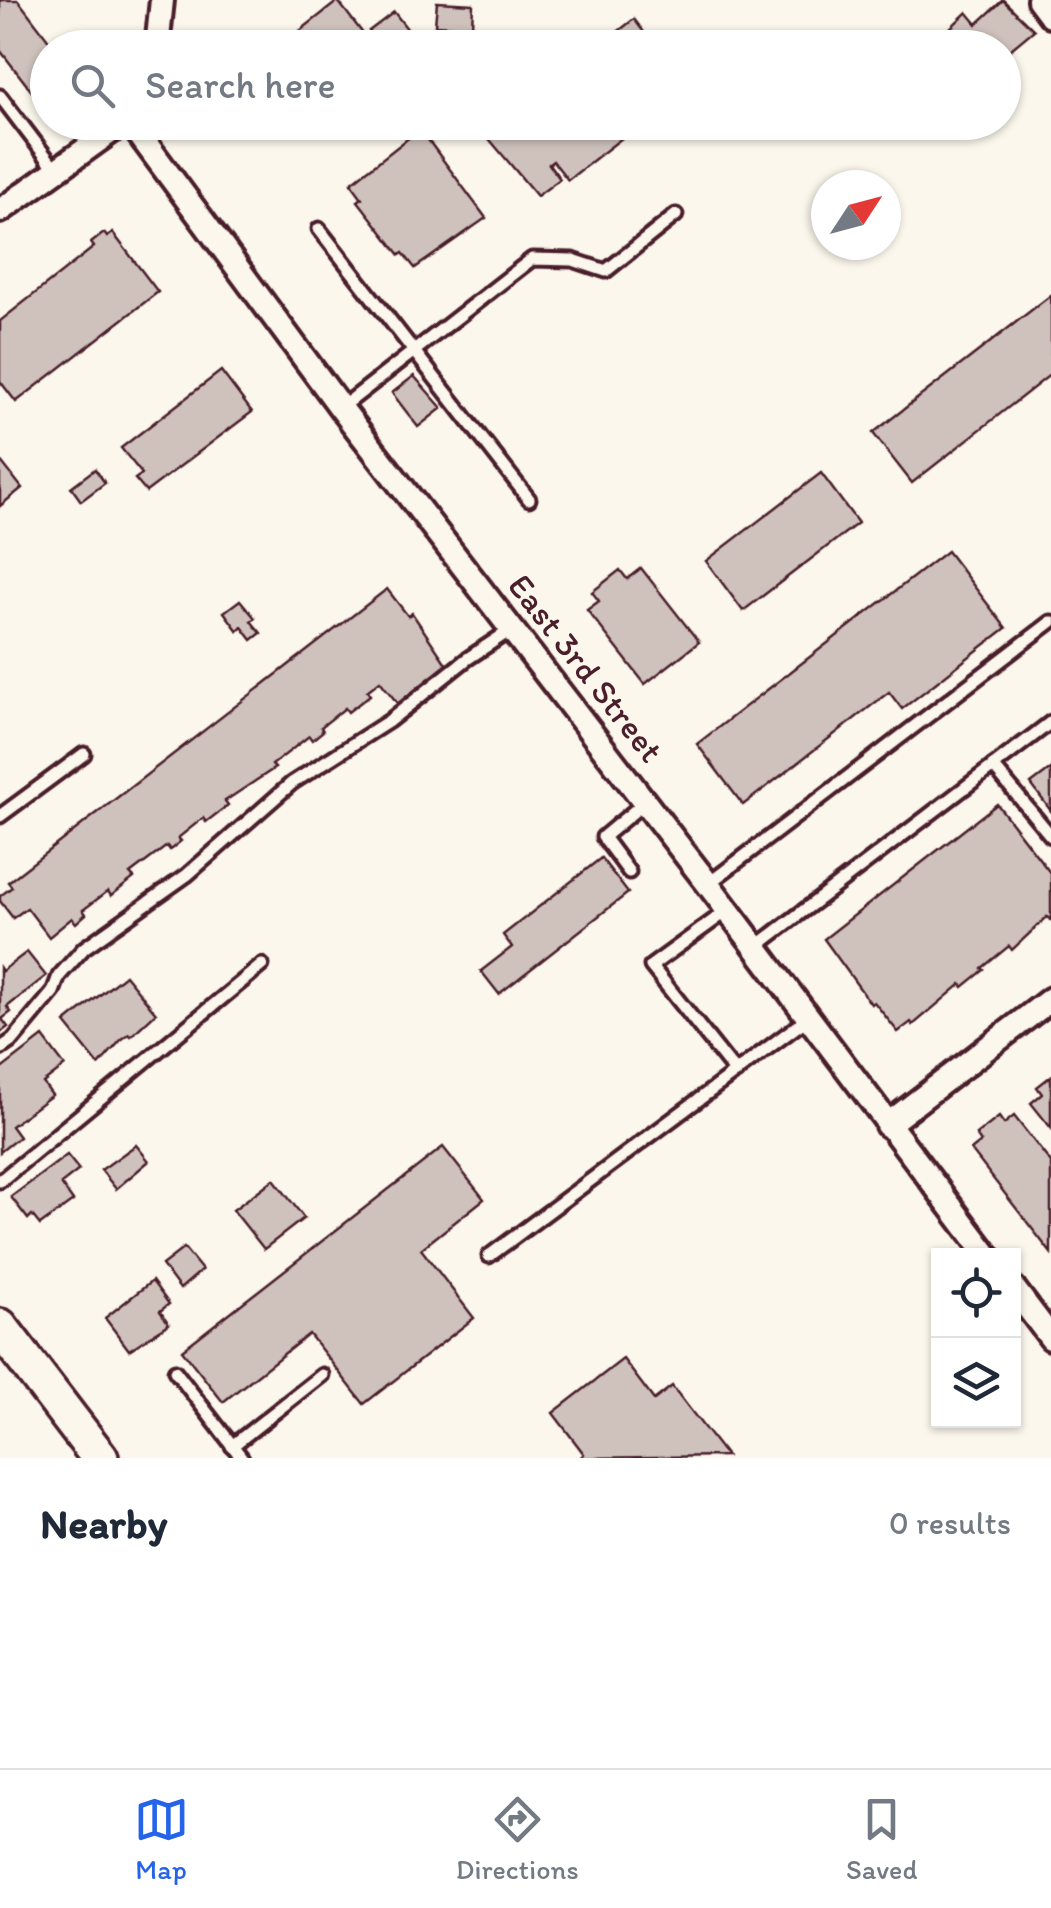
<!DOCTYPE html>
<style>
:root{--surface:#fff;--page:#f6f6f7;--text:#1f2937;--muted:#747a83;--line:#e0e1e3;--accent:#2563eb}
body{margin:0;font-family:Itim,sans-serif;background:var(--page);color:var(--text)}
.controls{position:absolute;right:30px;bottom:30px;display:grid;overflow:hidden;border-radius:0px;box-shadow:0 2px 8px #0004}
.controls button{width:90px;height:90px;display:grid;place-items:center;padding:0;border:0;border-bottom:2px solid var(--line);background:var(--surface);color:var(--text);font:50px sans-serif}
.compass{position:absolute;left:811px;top:170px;width:90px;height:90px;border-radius:50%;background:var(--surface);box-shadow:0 2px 8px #0004;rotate:54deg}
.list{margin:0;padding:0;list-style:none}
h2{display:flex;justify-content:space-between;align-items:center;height:130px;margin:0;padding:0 40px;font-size:42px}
h2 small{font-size:32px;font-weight:400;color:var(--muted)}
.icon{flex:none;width:55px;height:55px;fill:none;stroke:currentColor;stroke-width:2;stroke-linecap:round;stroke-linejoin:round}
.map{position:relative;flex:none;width:1051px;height:1458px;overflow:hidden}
.search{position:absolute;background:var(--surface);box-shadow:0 2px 8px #0004;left:30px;right:30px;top:30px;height:110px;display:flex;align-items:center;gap:25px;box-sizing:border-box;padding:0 35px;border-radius:55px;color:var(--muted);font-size:38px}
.sheet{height:310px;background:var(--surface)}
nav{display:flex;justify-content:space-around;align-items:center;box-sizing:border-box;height:140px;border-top:2px solid var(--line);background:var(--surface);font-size:28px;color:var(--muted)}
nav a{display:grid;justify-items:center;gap:5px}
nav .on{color:var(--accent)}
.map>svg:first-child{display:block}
.building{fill:#cfc2bc;stroke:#4a1f2b;stroke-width:2.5}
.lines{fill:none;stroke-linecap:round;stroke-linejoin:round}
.service-casing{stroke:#4a1f2b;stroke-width:19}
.minor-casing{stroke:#4a1f2b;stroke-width:30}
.primary-casing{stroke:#4a1f2b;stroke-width:42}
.service{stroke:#fbf7ec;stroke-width:11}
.minor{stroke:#fbf7ec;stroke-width:22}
.primary{stroke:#fbf7ec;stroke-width:35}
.labels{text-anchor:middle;stroke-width:9;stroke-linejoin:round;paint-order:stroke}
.street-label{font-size:35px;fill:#4a1f2b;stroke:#fbf7ec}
</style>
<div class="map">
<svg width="1051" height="1458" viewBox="0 0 1051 1458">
<rect width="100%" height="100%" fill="#fbf7ec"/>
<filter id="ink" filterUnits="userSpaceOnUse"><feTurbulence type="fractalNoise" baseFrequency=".01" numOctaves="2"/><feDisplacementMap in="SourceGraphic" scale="20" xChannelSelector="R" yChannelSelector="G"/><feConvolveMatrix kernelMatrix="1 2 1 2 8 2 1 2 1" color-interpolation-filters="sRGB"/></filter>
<g filter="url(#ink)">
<g class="building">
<path d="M0 0H18L54 47 48 48V52L38 60 48 72 46 110 0 50Z"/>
<path d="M1003 0 1034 30 1005 54 1008 58 1004 62V48L930 47 967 12 977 24Z"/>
<path d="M338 1 374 48H278Z"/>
<path d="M437 2 473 4 472 27 435 25Z"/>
<path d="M394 12 422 48H382L369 31Z"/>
<path d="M634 19 656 48H597Z"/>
<path d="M500 122H618L627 134 568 180 553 161 549 164 560 179 537 196 485 134Z"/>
<path d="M420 129 486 218 415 268 403 253 400 255 358 201 362 198 351 183Z"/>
<path d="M104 233 107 237 113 233 158 292 16 402 0 381V321L94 247 91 243Z"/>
<path d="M1051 295V374L912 483 873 433Z"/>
<path d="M221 371 252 412 146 492 135 479 142 474 121 448Z"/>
<path d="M414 376 442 408 418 427 392 393Z"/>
<path d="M0 460 22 488 0 506Z"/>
<path d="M95 469 105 483 81 501 71 487Z"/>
<path d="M821 473 858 523 743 611 706 561Z"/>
<path d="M947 551 1006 628 902 709 889 692 743 805 697 744Z"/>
<path d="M641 568 699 642 645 684 587 610 599 601 592 592 620 570 627 579Z"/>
<path d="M387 589 408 616 412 613 447 665 398 704 380 681 367 691 370 695 348 712 345 708 321 727 323 731 312 740 309 736 272 765 275 768 225 801 228 805 206 822 203 818 178 838 181 841 170 850 167 846 130 874 134 878 111 896 108 891 83 910 86 914 76 923 72 918 49 937 27 908 13 918 0 901V896L12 887 8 882Z"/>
<path d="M240 600 255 618 251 621 261 633 252 640 242 627 238 631 224 612Z"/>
<path d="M1051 769V811L1031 784Z"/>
<path d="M997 804 1051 874V920L1047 917 1012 950 1009 946 982 968 984 970 963 987 961 984 913 1025 911 1022 898 1032 874 1002 871 1004 824 939Z"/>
<path d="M601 858 628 893 499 994 481 971 512 947 503 935Z"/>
<path d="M27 952 46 976 7 1007 11 1012 2 1019 8 1027 0 1033V968L2 971Z"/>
<path d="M125 975 156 1013 131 1036 129 1034 121 1040 99 1065 65 1023Z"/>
<path d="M43 1037 65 1066 43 1083 52 1095 11 1126 19 1137 0 1152V1070Z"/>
<path d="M1051 1076V1128L1031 1103 1042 1094 1037 1087Z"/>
<path d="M1014 1116 1051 1163V1253L971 1150 981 1142 976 1135 999 1117 1004 1124Z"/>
<path d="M136 1145 149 1161 116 1189 101 1170Z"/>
<path d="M443 1147 484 1199 421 1249 474 1318 364 1404 309 1334 223 1402 182 1350Z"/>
<path d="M67 1155 79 1170 61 1184 73 1201 40 1225 32 1215 28 1219 11 1197Z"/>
<path d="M274 1179 304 1218 264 1249 233 1210Z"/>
<path d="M184 1248 202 1270 180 1289 162 1265Z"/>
<path d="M152 1281 169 1304 160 1311 169 1324 129 1350 105 1318Z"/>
<path d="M623 1359 654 1400 672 1386 726 1456 580 1458 584 1454 553 1413Z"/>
</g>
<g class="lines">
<defs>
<g id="service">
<path d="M0 96 57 171"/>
<path d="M319 229 529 499"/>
<path d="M341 408 532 259 573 260 606 271 676 215"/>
<path d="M993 766 1051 836"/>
<path d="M0 816 84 754"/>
<path d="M629 872 603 837 645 802"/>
<path d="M708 884 1051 622"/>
<path d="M728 910 651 966 736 1073"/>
<path d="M756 947 1051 722"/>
<path d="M0 1049 13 1040 53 992 59 976 84 948 187 875 292 783 389 721 467 659 512 629"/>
<path d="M0 1181 262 965"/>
<path d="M489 1256 808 1018"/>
<path d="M175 1371 242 1458"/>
<path d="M232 1446 322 1375"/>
</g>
<g id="minor">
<path d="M1039 0 1051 16"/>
<path d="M157 48 162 0"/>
<path d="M130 122 341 408 708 884 988 1256"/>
<path d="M0 211 124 122"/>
<path d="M887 1125 1051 999"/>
<path d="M1014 1289 1051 1338"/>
</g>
<path id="primary" d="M0 1327 100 1458"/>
</defs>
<use href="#service" class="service-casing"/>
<use href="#minor" class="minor-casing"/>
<use href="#primary" class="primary-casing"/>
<use href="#service" class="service"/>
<use href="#minor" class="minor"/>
<use href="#primary" class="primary"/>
</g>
</g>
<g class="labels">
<g class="street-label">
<text transform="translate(586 668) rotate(52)" y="12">East 3rd Street</text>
</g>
</g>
</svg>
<div class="controls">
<button><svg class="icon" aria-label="locate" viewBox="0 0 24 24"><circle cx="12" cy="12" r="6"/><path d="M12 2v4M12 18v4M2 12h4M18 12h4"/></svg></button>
<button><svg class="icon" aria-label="layers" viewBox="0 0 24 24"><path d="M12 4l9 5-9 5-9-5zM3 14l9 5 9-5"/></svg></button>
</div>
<svg class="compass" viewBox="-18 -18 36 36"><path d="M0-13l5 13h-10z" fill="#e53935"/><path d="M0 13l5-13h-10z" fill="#747a83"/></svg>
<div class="search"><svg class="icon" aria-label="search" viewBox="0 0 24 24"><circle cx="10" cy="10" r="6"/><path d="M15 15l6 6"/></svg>Search here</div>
</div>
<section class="sheet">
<h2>Nearby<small>0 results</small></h2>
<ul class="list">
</ul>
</section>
<nav>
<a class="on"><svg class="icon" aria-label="map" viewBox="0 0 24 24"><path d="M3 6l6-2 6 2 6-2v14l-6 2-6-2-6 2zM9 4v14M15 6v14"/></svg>Map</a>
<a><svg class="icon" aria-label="directions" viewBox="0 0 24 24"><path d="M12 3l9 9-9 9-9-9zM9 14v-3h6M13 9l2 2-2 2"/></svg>Directions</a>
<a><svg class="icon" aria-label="saved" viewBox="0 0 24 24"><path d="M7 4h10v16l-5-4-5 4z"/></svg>Saved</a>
</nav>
